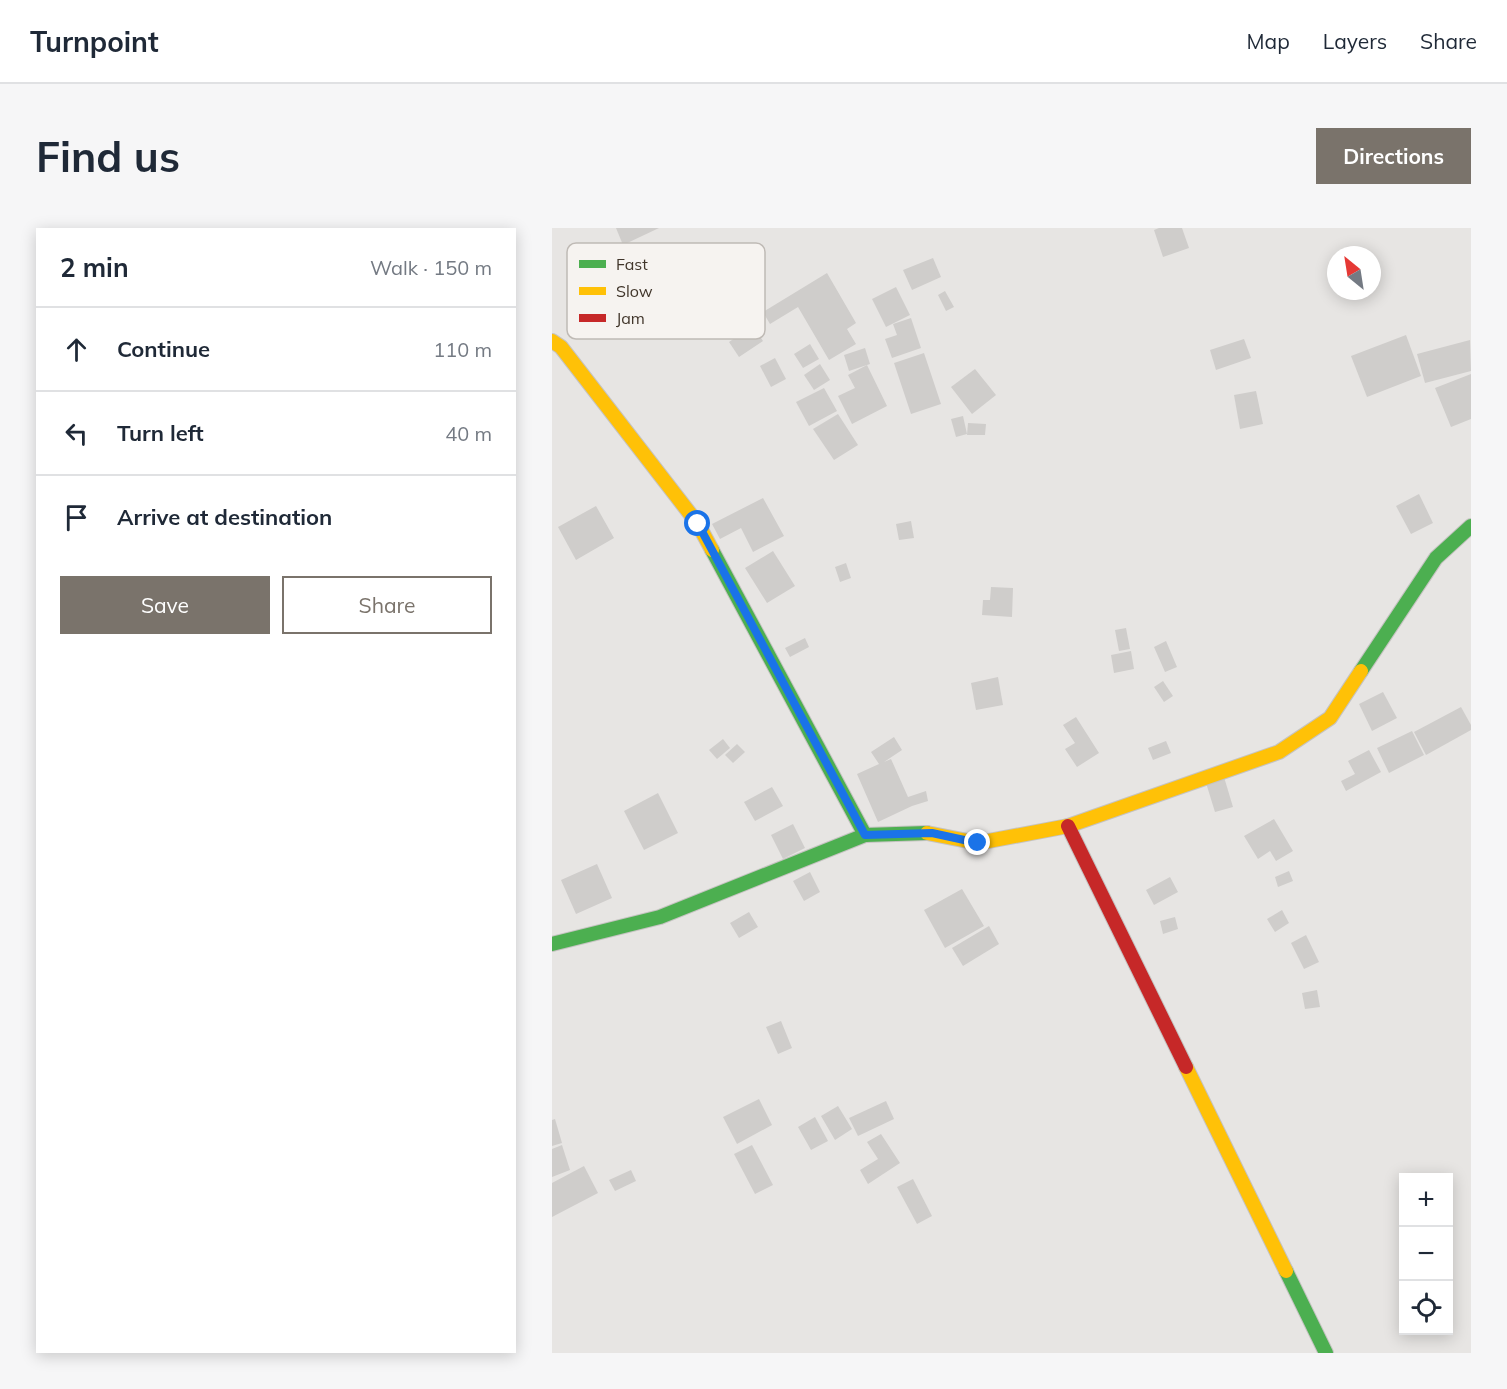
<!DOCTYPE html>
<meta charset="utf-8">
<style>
:root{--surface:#fff;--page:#f6f6f7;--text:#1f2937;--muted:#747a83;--line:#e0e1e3;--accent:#7a736b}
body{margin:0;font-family:Mulish,sans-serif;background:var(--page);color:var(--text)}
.controls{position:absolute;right:18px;bottom:18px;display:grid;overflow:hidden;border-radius:0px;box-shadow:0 3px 15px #0003}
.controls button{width:54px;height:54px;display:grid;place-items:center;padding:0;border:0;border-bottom:2px solid var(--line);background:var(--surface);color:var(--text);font:30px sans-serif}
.compass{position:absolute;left:775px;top:18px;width:54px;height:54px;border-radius:50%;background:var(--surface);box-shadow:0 3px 15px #0003;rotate:330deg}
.stop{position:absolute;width:18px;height:18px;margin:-14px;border:4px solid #1a73e8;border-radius:50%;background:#fff}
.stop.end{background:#1a73e8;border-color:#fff;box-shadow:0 2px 6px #0008}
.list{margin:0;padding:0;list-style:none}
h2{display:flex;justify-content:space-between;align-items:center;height:78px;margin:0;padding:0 24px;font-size:26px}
h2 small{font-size:20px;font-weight:400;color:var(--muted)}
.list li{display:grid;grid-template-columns:39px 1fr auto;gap:18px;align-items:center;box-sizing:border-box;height:84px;padding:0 24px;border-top:2px solid var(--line)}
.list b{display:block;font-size:22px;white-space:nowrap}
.list em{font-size:20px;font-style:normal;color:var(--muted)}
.actions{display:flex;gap:12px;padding:18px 24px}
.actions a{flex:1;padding:14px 0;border:2px solid var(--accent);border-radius:0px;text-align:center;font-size:21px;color:var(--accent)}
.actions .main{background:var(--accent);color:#fff}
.icon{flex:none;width:33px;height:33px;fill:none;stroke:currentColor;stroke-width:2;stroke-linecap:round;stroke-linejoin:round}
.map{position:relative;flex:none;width:919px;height:1125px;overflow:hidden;border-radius:0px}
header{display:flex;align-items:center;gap:36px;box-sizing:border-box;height:84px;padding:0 30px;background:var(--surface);border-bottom:2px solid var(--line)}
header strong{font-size:28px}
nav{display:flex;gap:33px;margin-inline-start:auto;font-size:21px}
.intro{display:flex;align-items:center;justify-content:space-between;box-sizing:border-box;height:144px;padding:0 36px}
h1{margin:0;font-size:42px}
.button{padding:15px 27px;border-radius:0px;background:var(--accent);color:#fff;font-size:21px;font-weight:700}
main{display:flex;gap:36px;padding:0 36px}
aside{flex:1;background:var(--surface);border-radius:0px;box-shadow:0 3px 15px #0003}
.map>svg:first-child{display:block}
.building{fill:#cfcdcb}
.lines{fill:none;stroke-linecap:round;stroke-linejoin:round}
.fast-casing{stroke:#c5c3c1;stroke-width:16}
.slow-casing{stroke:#c5c3c1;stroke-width:16}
.jam-casing{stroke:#c5c3c1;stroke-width:16}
.fast{stroke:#4caf50;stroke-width:14}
.slow{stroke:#ffc107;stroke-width:14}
.jam{stroke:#c62828;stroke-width:14}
.route{stroke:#1a73e8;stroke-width:8}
.key{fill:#f6f3f0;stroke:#bfbab5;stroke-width:1.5}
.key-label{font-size:16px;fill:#40352a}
</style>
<header>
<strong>Turnpoint</strong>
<nav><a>Map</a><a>Layers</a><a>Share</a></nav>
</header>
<div class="intro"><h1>Find us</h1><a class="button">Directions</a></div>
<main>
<aside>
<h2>2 min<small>Walk · 150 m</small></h2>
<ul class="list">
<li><svg class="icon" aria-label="ahead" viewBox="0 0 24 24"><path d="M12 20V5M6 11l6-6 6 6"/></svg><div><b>Continue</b></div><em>110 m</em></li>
<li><svg class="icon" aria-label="left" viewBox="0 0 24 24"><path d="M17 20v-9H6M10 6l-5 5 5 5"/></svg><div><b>Turn left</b></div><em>40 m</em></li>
<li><svg class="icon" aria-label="arrive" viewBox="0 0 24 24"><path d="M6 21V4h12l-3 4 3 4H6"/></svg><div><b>Arrive at destination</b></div></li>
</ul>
<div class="actions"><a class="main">Save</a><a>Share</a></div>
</aside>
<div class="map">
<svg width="919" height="1125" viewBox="0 0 919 1125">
<rect width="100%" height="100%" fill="#e7e5e3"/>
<g class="building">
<path d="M64 0H107L71 17Z"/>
<path d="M607 0H630L637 20 611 29 602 2Z"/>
<path d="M381 30 389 49 360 62 351 42Z"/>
<path d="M275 45 304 95 295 101 304 116 277 132 246 79 218 96 211 84Z"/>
<path d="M344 59 358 87 334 99 320 71Z"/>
<path d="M393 63 402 79 394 83 386 67Z"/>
<path d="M359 90 369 120 340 130 333 111 345 107 341 96Z"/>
<path d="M201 98 211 113 187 129 177 114Z"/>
<path d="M854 107 869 148 815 169 799 128Z"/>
<path d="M692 111 699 130 664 142 658 122Z"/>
<path d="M918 112 919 143 873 155 865 126Z"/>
<path d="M258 116 267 131 251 140 242 126Z"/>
<path d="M313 120 318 136 297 143 292 127Z"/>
<path d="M372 125 389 176 359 186 342 135Z"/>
<path d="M223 130 234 151 219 159 208 138Z"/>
<path d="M268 136 278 152 262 162 252 147Z"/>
<path d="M315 137 335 178 300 196 286 168 303 160 296 147Z"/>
<path d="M423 141 444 167 420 186 399 159Z"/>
<path d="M919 146V191L899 199 883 160Z"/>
<path d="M272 160 285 183 257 198 244 174Z"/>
<path d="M704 163 711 196 688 201 682 167Z"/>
<path d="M286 186 306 217 282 232 261 201Z"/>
<path d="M411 188 415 206 404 209 399 191Z"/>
<path d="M416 195 434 196 433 207H415Z"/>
<path d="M867 266 881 295 859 306 844 278Z"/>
<path d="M211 270 232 308 201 324 189 300 168 311 160 296Z"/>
<path d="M44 278 62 310 24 332 6 299Z"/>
<path d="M359 293 362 310 347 312 344 296Z"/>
<path d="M221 323 243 358 215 375 193 340Z"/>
<path d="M294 335 299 350 288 354 283 339Z"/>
<path d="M439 359 461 360 460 389 430 387 431 372H438Z"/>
<path d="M574 400 578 421 567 423 563 402Z"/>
<path d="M253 410 257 419 238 429 233 420Z"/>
<path d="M614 413 625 439 613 444 602 419Z"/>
<path d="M579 423 582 441 562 445 559 427Z"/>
<path d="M446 449 451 477 424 482 419 455Z"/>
<path d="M611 453 621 468 612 474 602 459Z"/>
<path d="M831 464 845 490 820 503 807 476Z"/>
<path d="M909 479 919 497V502L874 527 862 504Z"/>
<path d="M524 489 547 525 525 539 513 521 523 515 511 497Z"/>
<path d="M860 503 872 527 837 545 825 520Z"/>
<path d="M342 509 350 522 332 534 339 531 356 569 374 563 376 573 360 578 326 594 305 546 327 536 319 524Z"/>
<path d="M171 511 178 520 165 531 157 522Z"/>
<path d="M614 513 619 525 601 532 596 520Z"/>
<path d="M185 516 193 524 181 535 173 527Z"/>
<path d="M817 522 829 544 794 563 789 553 803 546 796 533Z"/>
<path d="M672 549 681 579 663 584 654 555Z"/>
<path d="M220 559 231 578 203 593 192 574Z"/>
<path d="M106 565 126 605 92 622 72 583Z"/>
<path d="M722 591 741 623 724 633 718 623 706 631 692 608Z"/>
<path d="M241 596 253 620 231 631 219 607Z"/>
<path d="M45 636 60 670 24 686 9 652Z"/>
<path d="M737 643 741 653 726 659 723 649Z"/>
<path d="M258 644 268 664 252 673 241 653Z"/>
<path d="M618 649 626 664 602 677 594 662Z"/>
<path d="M410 661 432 698 393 720 372 682Z"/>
<path d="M730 682 737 695 723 704 715 691Z"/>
<path d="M197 684 206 699 187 710 178 695Z"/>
<path d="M623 689 626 701 611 706 608 693Z"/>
<path d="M437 698 447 716 411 738 400 720Z"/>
<path d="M754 707 767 734 752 741 739 715Z"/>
<path d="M765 762 768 779 753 781 750 765Z"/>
<path d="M229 793 240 820 226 826 214 799Z"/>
<path d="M207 871 220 897 185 916 171 889Z"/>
<path d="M334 873 342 891 306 908 297 890Z"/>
<path d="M286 878 300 901 283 912 269 888Z"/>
<path d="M263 889 276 913 259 922 246 899Z"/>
<path d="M3 891 10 915 0 918V892Z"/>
<path d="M329 906 348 935 316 956 308 942 326 931 315 914Z"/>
<path d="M10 917 18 942 0 949V921Z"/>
<path d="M200 917 221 957 203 966 182 926Z"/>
<path d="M32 938 46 965 0 989V955Z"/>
<path d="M79 942 84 953 63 963 57 952Z"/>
<path d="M361 951 380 988 365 996 345 959Z"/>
</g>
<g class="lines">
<defs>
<g id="fast">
<path d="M160 322 313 607"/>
<path d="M809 443 884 330 919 298"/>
<path d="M0 716 108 689 313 607 375 605"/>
<path d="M734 1043 774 1125"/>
</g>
<g id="slow">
<path d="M0 113 9 119 146 296 160 322"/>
<path d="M375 605 426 615 516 598 727 524 778 490 809 443"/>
<path d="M634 839 734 1043"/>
</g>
<path id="jam" d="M516 598 634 839"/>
</defs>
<use href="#fast" class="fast-casing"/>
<use href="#slow" class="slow-casing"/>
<use href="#jam" class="jam-casing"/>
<use href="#fast" class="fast"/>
<use href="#slow" class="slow"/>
<use href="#jam" class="jam"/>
</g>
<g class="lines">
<path class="route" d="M146 296 313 607 380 605 426 615"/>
</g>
<rect x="15" y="15" width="198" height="96" rx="9" class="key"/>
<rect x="27" y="32" width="27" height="8" fill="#4caf50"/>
<rect x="27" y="59" width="27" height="8" fill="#ffc107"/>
<rect x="27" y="86" width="27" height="8" fill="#c62828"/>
<g class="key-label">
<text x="64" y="42">Fast</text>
<text x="64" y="69">Slow</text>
<text x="64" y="96">Jam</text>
</g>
</svg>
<div class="controls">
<button>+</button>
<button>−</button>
<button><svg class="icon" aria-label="locate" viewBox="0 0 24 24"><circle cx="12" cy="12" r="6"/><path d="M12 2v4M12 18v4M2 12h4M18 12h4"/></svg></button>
</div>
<svg class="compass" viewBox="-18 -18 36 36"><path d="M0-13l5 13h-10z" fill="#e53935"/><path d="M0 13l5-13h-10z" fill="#747a83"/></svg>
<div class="stop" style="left:146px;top:296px"></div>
<div class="stop end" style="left:426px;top:615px"></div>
</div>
</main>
